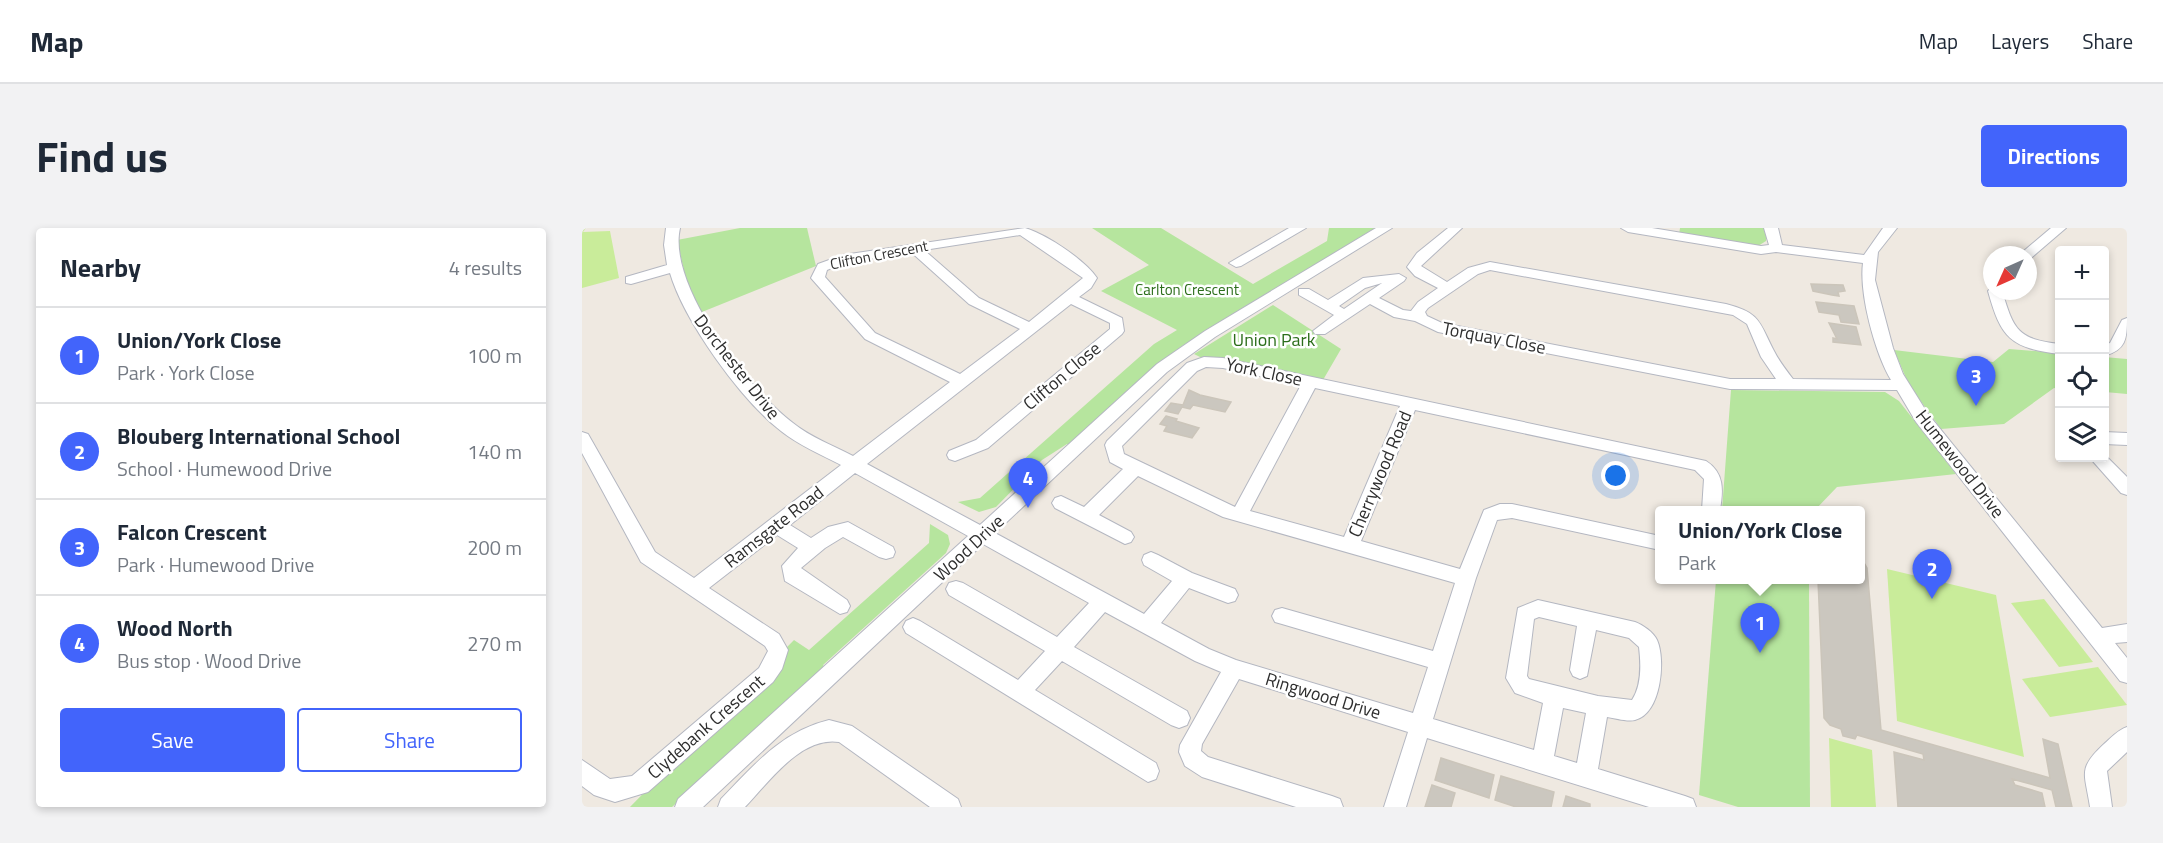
<!DOCTYPE html>
<meta charset="utf-8">
<style>
:root{--surface:#fff;--page:#f2f2f3;--text:#1f2937;--muted:#747a83;--line:#e0e1e3;--accent:#4264fb}
body{margin:0;font-family:"Titillium Web",sans-serif;background:var(--page);color:var(--text)}
.controls{position:absolute;right:18px;top:18px;display:grid;overflow:hidden;border-radius:6px;box-shadow:0 3px 9px #0003}
.controls button{width:54px;height:54px;display:grid;place-items:center;padding:0;border:0;border-bottom:2px solid var(--line);background:var(--surface);color:var(--text);font:30px sans-serif}
.compass{position:absolute;left:1401px;top:18px;width:54px;height:54px;border-radius:50%;background:var(--surface);box-shadow:0 3px 9px #0003;rotate:225deg}
.you{position:absolute;left:1034px;top:248px;width:21px;height:21px;margin:-15px;border:4px solid #fff;border-radius:50%;background:#1a73e8;box-shadow:0 0 0 9px #1a73e833}
.badge{display:grid;place-items:center;width:39px;height:39px;border-radius:50%;background:var(--accent);color:#fff;font-size:20px;font-weight:700}
.pin{position:absolute;translate:-50% -50px;filter:drop-shadow(0 2px 3px #0008)}
.pin::after{content:'';position:absolute;top:32px;width:21px;height:18px;background:inherit;clip-path:polygon(0 0,100% 0,50% 100%)}
.popup{position:absolute;left:1073px;top:278px;width:210px;height:78px;box-sizing:border-box;display:grid;place-content:center;border-radius:6px;background:var(--surface);filter:drop-shadow(0 2px 4px #0005);font-size:20px;white-space:nowrap;color:var(--muted)}
.popup b{font-size:22px;color:var(--text)}
.popup::after{content:'';position:absolute;left:50%;top:100%;margin-left:-12px;border:12px solid transparent;border-top-color:var(--surface)}
.list{margin:0;padding:0;list-style:none}
h2{display:flex;justify-content:space-between;align-items:center;height:78px;margin:0;padding:0 24px;font-size:26px}
h2 small{font-size:20px;font-weight:400;color:var(--muted)}
.list li{display:grid;grid-template-columns:39px 1fr auto;gap:18px;align-items:center;box-sizing:border-box;height:96px;padding:0 24px;border-top:2px solid var(--line)}
.list b{display:block;font-size:22px;white-space:nowrap}
.list p{margin:0;font-size:20px;white-space:nowrap;color:var(--muted)}
.list em{font-size:20px;font-style:normal;color:var(--muted)}
.actions{display:flex;gap:12px;padding:18px 24px}
.actions a{flex:1;padding:14px 0;border:2px solid var(--accent);border-radius:6px;text-align:center;font-size:21px;color:var(--accent)}
.actions .main{background:var(--accent);color:#fff}
.icon{flex:none;width:33px;height:33px;fill:none;stroke:currentColor;stroke-width:2;stroke-linecap:round;stroke-linejoin:round}
.map{position:relative;flex:none;width:1545px;height:579px;overflow:hidden;border-radius:6px}
header{display:flex;align-items:center;gap:36px;box-sizing:border-box;height:84px;padding:0 30px;background:var(--surface);border-bottom:2px solid var(--line)}
header strong{font-size:28px}
nav{display:flex;gap:33px;margin-inline-start:auto;font-size:21px}
.intro{display:flex;align-items:center;justify-content:space-between;box-sizing:border-box;height:144px;padding:0 36px}
h1{margin:0;font-size:42px}
.button{padding:15px 27px;border-radius:6px;background:var(--accent);color:#fff;font-size:21px;font-weight:700}
main{display:flex;gap:36px;padding:0 36px}
aside{flex:1;background:var(--surface);border-radius:6px;box-shadow:0 3px 9px #0003}
.map>svg:first-child{display:block}
.green{fill:#b6e59e}
.pitch{fill:#c9ec9a}
.building{fill:#cbc7bf;stroke:#cbc5ba;stroke-width:1.5}
.lines{fill:none;stroke-linecap:round;stroke-linejoin:round}
.minor-casing{stroke:#b4b7c1;stroke-width:2}
.minor{fill:#fff;fill-rule:evenodd}
.labels{text-anchor:middle;stroke-width:5;stroke-linejoin:round;paint-order:stroke}
.far-street-label{font-size:15px;fill:#2e2e2e;stroke:#fff}
.far-park-label{font-size:15px;fill:#2c6e1b;stroke:#fff}
.street-label{font-size:18px;fill:#2e2e2e;stroke:#fff}
.park-label{font-size:18px;fill:#2c6e1b;stroke:#fff}
</style>
<header>
<strong>Map</strong>
<nav><a>Map</a><a>Layers</a><a>Share</a></nav>
</header>
<div class="intro"><h1>Find us</h1><a class="button">Directions</a></div>
<main>
<aside>
<h2>Nearby<small>4 results</small></h2>
<ul class="list">
<li><span class="badge">1</span><div><b>Union/York Close</b><p>Park · York Close</p></div><em>100 m</em></li>
<li><span class="badge">2</span><div><b>Blouberg International School</b><p>School · Humewood Drive</p></div><em>140 m</em></li>
<li><span class="badge">3</span><div><b>Falcon Crescent</b><p>Park · Humewood Drive</p></div><em>200 m</em></li>
<li><span class="badge">4</span><div><b>Wood North</b><p>Bus stop · Wood Drive</p></div><em>270 m</em></li>
</ul>
<div class="actions"><a class="main">Save</a><a>Share</a></div>
</aside>
<div class="map">
<svg width="1545" height="579" viewBox="0 0 1545 579">
<rect width="100%" height="100%" fill="#efe9e1"/>
<g class="green">
<path d="M158 0H225L234 38 120 84 106 60 95 12Z"/>
<path d="M510 0H579L671 56 745 13 747 0H793L600 118 576 136 487 217 485 216 460 232 414 279 397 284 376 274 398 270 572 116 595 102 519 63 567 37Z"/>
<path d="M1098 0H1184V13L1176 18 1097 7Z"/>
<path d="M691 77 759 121 741 152 632 129 620 130 612 126Z"/>
<path d="M1427 121 1477 125V161L1472 160 1422 196 1359 201 1327 157 1312 122 1411 134Z"/>
<path d="M1522 129 1545 131V166L1523 164Z"/>
<path d="M1149 162 1303 164 1317 173 1374 246 1255 259 1233 282H1140Z"/>
<path d="M348 296 366 307 368 316 364 325 241 437 243 440 90 579H48L212 412 227 422 347 315Z"/>
<path d="M1134 352H1227L1228 579H1156L1117 567Z"/>
</g>
<g class="pitch">
<path d="M0 0H4L1 4 28 3 37 50 0 60Z"/>
<path d="M1305 341 1414 367 1442 529 1315 493Z"/>
<path d="M1462 371 1511 434 1477 439 1429 375Z"/>
<path d="M1516 439 1545 477 1468 489 1440 451Z"/>
<path d="M1247 510 1290 522 1294 579H1249Z"/>
</g>
<g class="building">
<path d="M1229 56 1261 57 1263 63 1256 64 1257 68 1250 67 1231 63Z"/>
<path d="M1234 74 1272 78 1277 96 1259 94 1257 87 1237 84Z"/>
<path d="M1247 95 1274 99 1279 117 1251 114V110L1255 111Z"/>
<path d="M607 162 618 167 649 174 643 184 611 177 608 181 600 179 596 186 583 183 589 175 601 177Z"/>
<path d="M584 188 595 191 594 193 617 200 610 210 582 203 585 198 578 196Z"/>
<path d="M1278 328 1285 340 1299 502 1468 550 1461 511 1476 516 1490 579H1474L1470 562 1430 551 1433 557 1460 565 1463 579H1316L1312 524 1342 532 1341 526 1275 507 1273 511 1261 508 1259 501 1248 497 1242 490 1236 352H1278Z"/>
<path d="M859 530 912 547 907 570 853 552Z"/>
<path d="M919 548 972 564 969 579H934L913 572Z"/>
<path d="M850 557 873 565 869 579H843Z"/>
<path d="M984 568 1008 576V579H981Z"/>
</g>
<g class="lines">
<defs>
<g id="minor">
<path d="M84 0H98C85 57 165 160 211 195 228 209 252 218 271 228L368 154 283 111 229 50 236 36 261 27 443 0C464 6 503 32 515 50L509 60 497 69 540 90 542 103 540 106 406 220 373 233 367 231 365 227 367 223 394 212 528 101V95L489 76 285 236 398 297 575 136 623 103 794 0H810L633 109 585 144 413 305 562 386 590 353 562 337 560 332 562 327 569 324 576 327 610 345 653 361 656 367 653 373 646 375 607 360 579 395 627 421 654 432 831 485 846 439 700 396 693 394 690 388 693 382 700 380 851 423 873 355 641 289 556 248 517 287 549 304 552 309 549 314 543 316 473 280 470 275 473 270 479 268 502 279 541 241 528 234 523 217 525 213 605 135 622 129 641 130 1124 233C1143 245 1141 263 1138 282H1120L1122 251 1113 242 833 182 779 313 878 341 902 282 918 276H930L1078 308V322L930 290 915 292 894 350 851 491 952 522 961 475 933 465 924 450 936 380 956 372 1053 394C1061 397 1071 404 1075 412 1084 432 1079 486 1053 492 1045 494 1033 490 1025 489L1016 541 1103 568 1111 571 1114 579H1067L845 510 824 579H802L826 504 657 451 620 516 619 523 626 529 750 568 758 571 761 579H714L620 549 603 538 597 524 598 517 639 444 613 433 523 384 492 419 605 483 608 490 605 497 597 500 589 497 480 433 453 462 574 535 577 543 574 551 566 554 324 405 321 399 324 393 331 390 338 393 436 452 463 423 367 367 364 361 367 355 374 353 381 355 475 409 507 375 401 316 121 579H93L96 571 386 308 273 245 208 297 229 310 246 299 266 294 311 319 313 324 311 329 304 331 297 329 261 309 243 320 219 340 265 372 268 378 265 384 258 386 203 353 200 338 216 320 195 307 127 360 197 406 206 422 200 441 191 454 66 564 33 574 12 567 0 558V532L28 551 50 548 177 440 186 423 183 418 59 334 0 225V204L6 206 73 324 112 350 259 237C240 227 216 217 199 203 159 172 102 93 88 45L49 56 44 55V49L85 37 82 17ZM438 7 501 50 447 94 397 70 342 22ZM329 24 387 76 438 101 378 146 293 105 243 49 245 42 262 35ZM624 139 641 140 719 157 653 279 542 226 540 218 615 143ZM733 160 818 178 762 309 668 283ZM957 389 995 398 988 442 991 448 998 451 1005 448 1014 402 1047 410 1057 419C1059 436 1060 457 1050 472L1016 468 947 451 945 448 952 391ZM981 480 1004 485 995 535 972 528Z"/>
<path d="M707 0H724L659 38 654 39 647 35Z"/>
<path d="M866 0H880L839 38 865 54 886 40 908 34 1144 76C1179 85 1177 94 1192 123 1197 133 1204 142 1211 151L1309 152C1293 125 1277 66 1281 35L1194 24 1179 26 1046 4 1039 0H1070L1179 18 1187 17 1182 0H1196L1200 17 1282 27 1301 0H1315L1296 24 1293 52 1311 120 1321 146 1346 186 1520 400 1545 396V414L1533 415 1545 430V455L1538 453 1334 194 1315 162 1148 161 856 104 833 93 812 89 788 76 743 106H733L731 103 752 87 717 67V61H727L746 72 781 50 817 46 824 50 822 53 797 70 821 82 829 83 836 74 856 60 833 48 825 39 835 25ZM908 42 1151 87 1165 96 1179 129 1194 151H1148L860 95 845 88 843 84 846 80 896 46ZM800 55 762 81 757 78 783 60Z"/>
<path d="M1469 0H1484L1449 30 1446 31V27H1437Z"/>
<path d="M1410 59V63H1420C1432 102 1435 111 1478 116V126C1428 120 1419 110 1406 63Z"/>
<path d="M1545 90C1545 111 1544 122 1522 128V117L1528 115 1540 92Z"/>
<path d="M1522 204 1545 205V217L1522 216Z"/>
<path d="M1522 226 1545 249V267L1539 265 1508 230H1522Z"/>
<path d="M247 492 270 498 376 571 379 579H348L257 514C219 508 187 554 163 579H136L139 571C171 538 200 503 247 492Z"/>
<path d="M1545 499V524L1525 543 1530 579H1508C1503 545 1495 541 1522 516 1530 509 1536 502 1545 499Z"/>
</g>
</defs>
<use href="#minor" class="minor-casing"/>
<use href="#minor" class="minor"/>
</g>
<g class="labels">
<g class="far-street-label">
<text transform="translate(297 27) rotate(-11)" y="5">Clifton Crescent</text>
</g>
<g class="far-park-label">
<text x="605" y="67">Carlton Crescent</text>
</g>
<g class="street-label">
<text transform="translate(912 110) rotate(11)" y="6">Torquay Close</text>
<text transform="translate(155 139) rotate(52)" y="6">Dorchester Drive</text>
<text transform="translate(682 144) rotate(12)" y="6">York Close</text>
<text transform="translate(480 148) rotate(-40)" y="6">Clifton Close</text>
<text transform="translate(1378 236) rotate(52)" y="6">Humewood Drive</text>
<text transform="translate(798 246) rotate(-67)" y="6">Cherrywood Road</text>
<text transform="translate(192 299) rotate(-38)" y="6">Ramsgate Road</text>
<text transform="translate(387 320) rotate(-43)" y="6">Wood Drive</text>
<text transform="translate(741 468) rotate(17)" y="6">Ringwood Drive</text>
<text transform="translate(124 499) rotate(-41)" y="6">Clydebank Crescent</text>
</g>
<g class="park-label">
<text x="692" y="118">Union Park</text>
</g>
</g>
</svg>
<div class="controls">
<button>+</button>
<button>−</button>
<button><svg class="icon" aria-label="locate" viewBox="0 0 24 24"><circle cx="12" cy="12" r="6"/><path d="M12 2v4M12 18v4M2 12h4M18 12h4"/></svg></button>
<button><svg class="icon" aria-label="layers" viewBox="0 0 24 24"><path d="M12 4l9 5-9 5-9-5zM3 14l9 5 9-5"/></svg></button>
</div>
<svg class="compass" viewBox="-18 -18 36 36"><path d="M0-13l5 13h-10z" fill="#e53935"/><path d="M0 13l5-13h-10z" fill="#747a83"/></svg>
<div class="you"></div>
<div class="pin badge" style="left:1178px;top:425px">1</div>
<div class="popup"><b>Union/York Close</b>Park</div>
<div class="pin badge" style="left:1350px;top:371px">2</div>
<div class="pin badge" style="left:1394px;top:178px">3</div>
<div class="pin badge" style="left:446px;top:280px">4</div>
</div>
</main>
